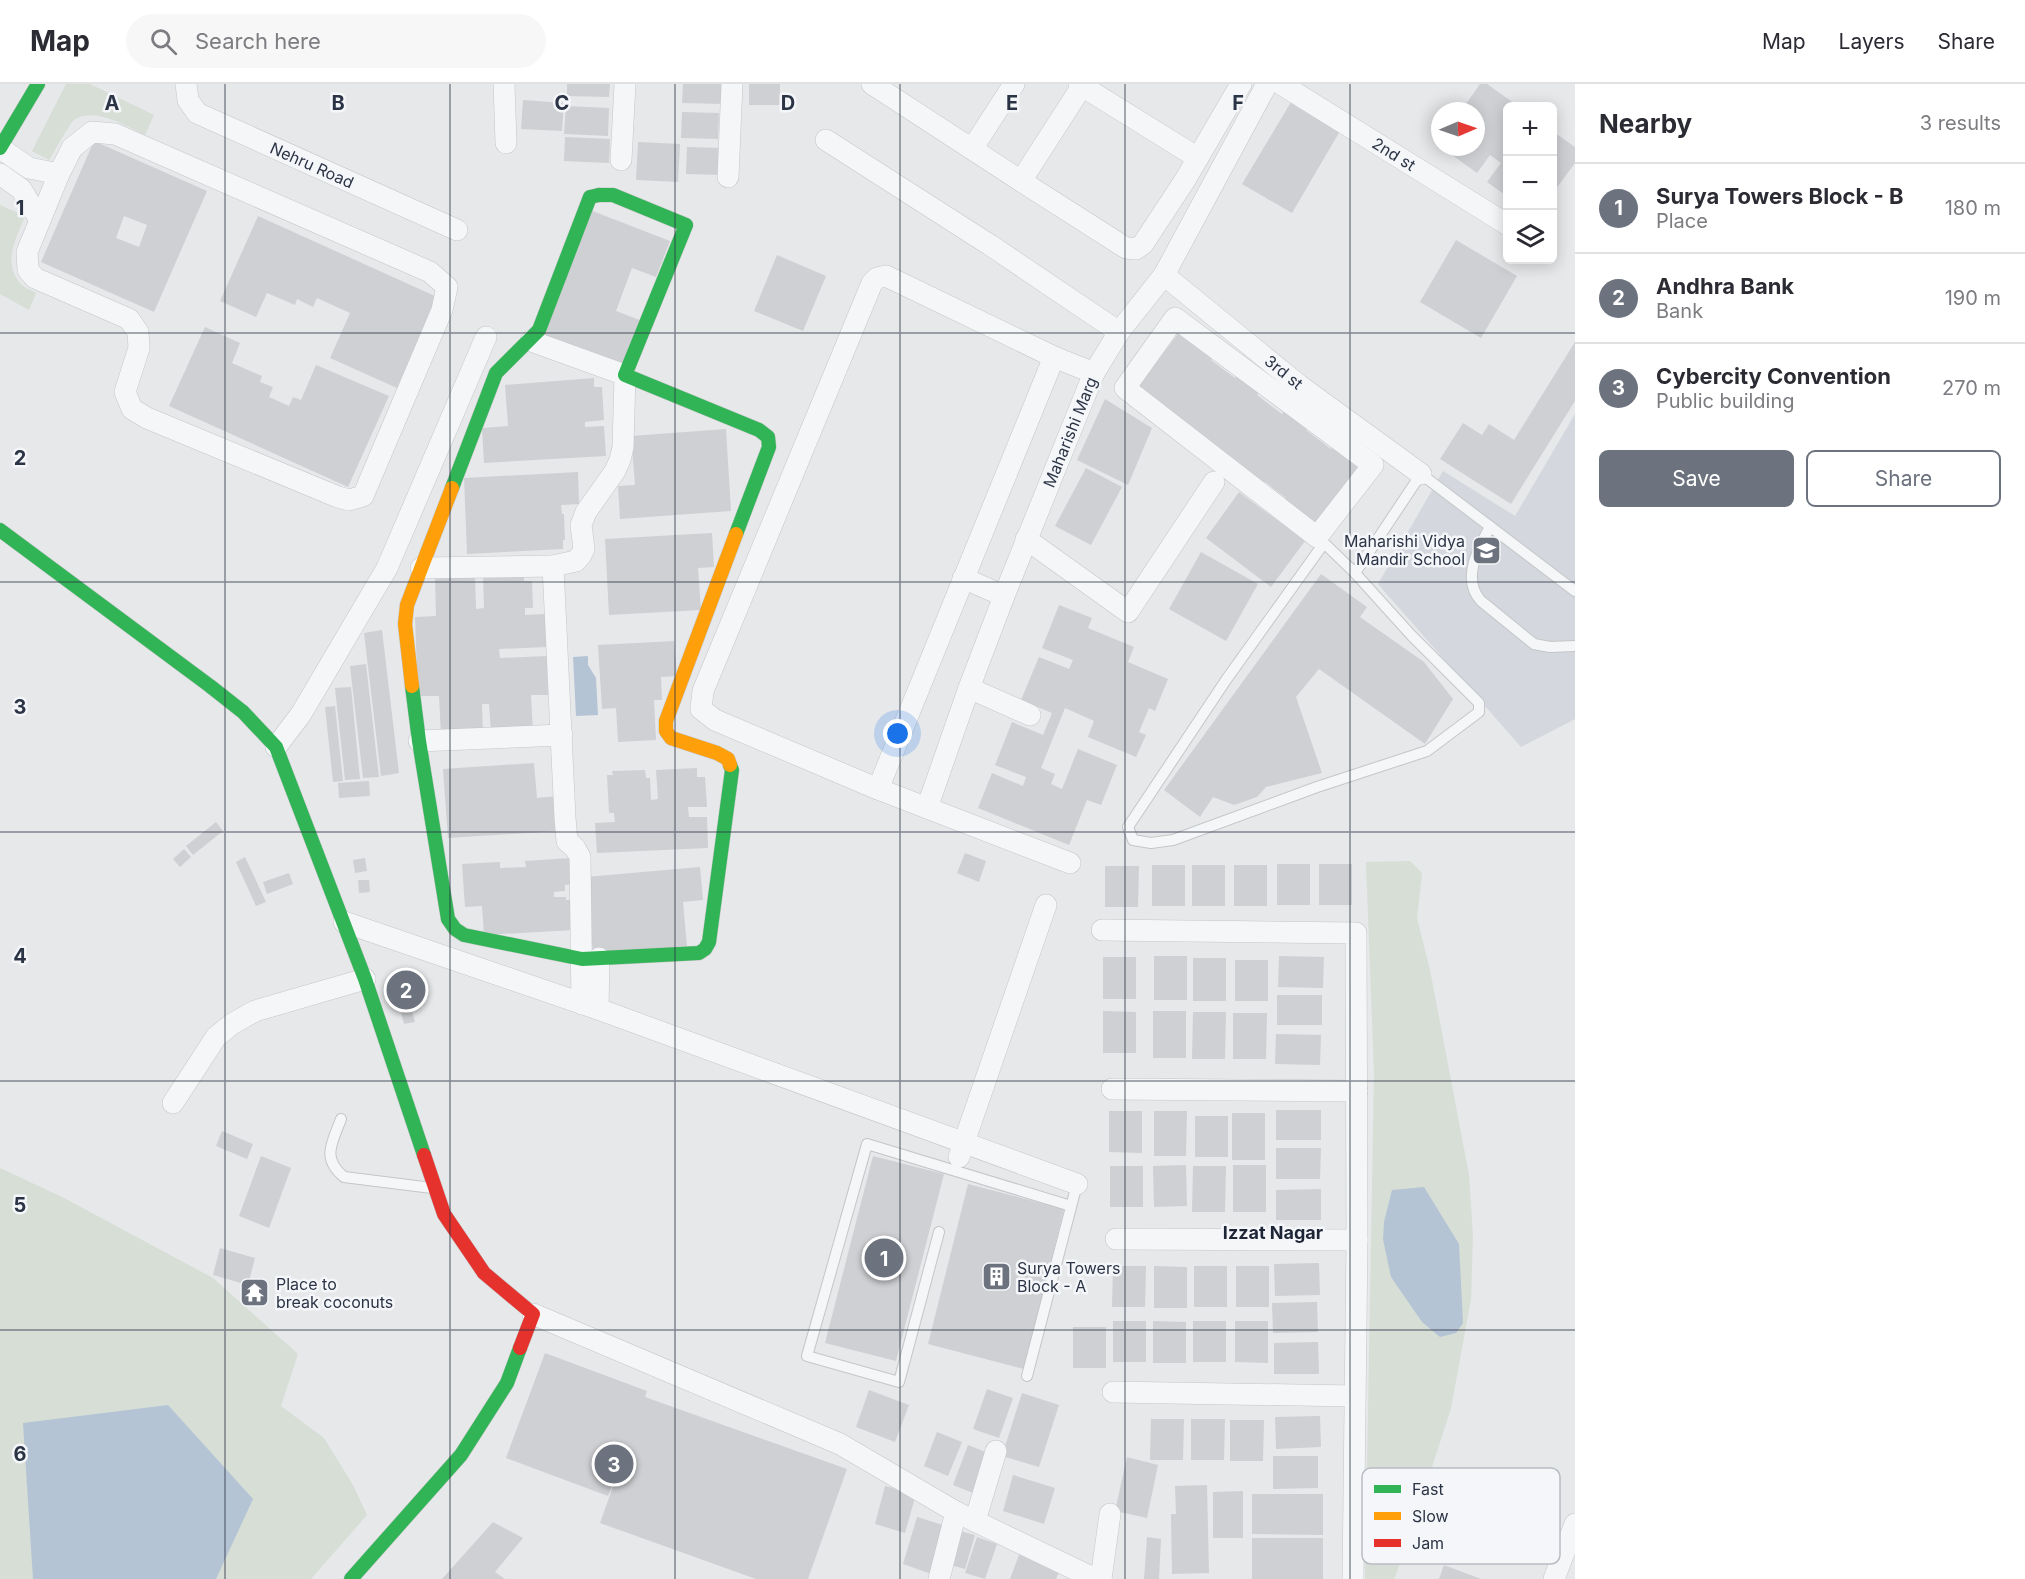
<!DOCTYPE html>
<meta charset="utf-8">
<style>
:root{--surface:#fff;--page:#f7f7f7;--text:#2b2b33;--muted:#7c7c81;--line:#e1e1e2;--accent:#6c737f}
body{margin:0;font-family:Inter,sans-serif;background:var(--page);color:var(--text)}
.controls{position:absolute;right:18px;top:18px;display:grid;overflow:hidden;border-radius:9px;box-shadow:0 3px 15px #0003}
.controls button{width:54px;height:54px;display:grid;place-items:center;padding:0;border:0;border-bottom:2px solid var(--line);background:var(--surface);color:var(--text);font:30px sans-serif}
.compass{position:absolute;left:1431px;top:18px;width:54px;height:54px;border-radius:50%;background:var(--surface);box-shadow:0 3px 15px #0003;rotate:88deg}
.you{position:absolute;left:898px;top:650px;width:21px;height:21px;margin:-15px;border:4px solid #fff;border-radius:50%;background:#1a73e8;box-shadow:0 0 0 9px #1a73e833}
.badge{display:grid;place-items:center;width:39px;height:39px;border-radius:50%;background:var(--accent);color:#fff;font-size:20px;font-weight:700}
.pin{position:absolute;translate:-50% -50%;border:3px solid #fff;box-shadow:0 2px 6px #0006}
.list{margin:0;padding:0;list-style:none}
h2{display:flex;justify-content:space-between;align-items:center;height:78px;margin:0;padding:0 24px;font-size:26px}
h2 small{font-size:20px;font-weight:400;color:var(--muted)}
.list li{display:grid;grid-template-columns:39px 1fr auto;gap:18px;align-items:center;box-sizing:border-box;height:90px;padding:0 24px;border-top:2px solid var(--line)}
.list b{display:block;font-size:22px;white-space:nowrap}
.list p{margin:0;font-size:20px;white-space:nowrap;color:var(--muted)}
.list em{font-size:20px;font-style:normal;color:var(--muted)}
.actions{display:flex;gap:12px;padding:18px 24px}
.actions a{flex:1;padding:14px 0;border:2px solid var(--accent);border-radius:9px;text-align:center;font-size:21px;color:var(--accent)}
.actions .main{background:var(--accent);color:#fff}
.icon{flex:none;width:33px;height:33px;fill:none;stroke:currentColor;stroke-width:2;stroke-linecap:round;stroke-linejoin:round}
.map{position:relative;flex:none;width:1575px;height:1495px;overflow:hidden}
header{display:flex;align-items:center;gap:36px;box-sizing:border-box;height:84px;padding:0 30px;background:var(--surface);border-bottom:2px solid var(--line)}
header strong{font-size:28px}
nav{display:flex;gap:33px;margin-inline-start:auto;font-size:21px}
.search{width:420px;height:54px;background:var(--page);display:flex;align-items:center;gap:15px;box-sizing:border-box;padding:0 21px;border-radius:33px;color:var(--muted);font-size:22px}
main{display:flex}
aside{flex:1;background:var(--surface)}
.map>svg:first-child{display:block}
.built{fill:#d4d7dd}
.green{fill:#d6ded6}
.water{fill:#b4c4d5}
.building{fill:#ced0d3;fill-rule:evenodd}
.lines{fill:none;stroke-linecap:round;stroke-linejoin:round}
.lane-casing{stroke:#c4c6c8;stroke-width:12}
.street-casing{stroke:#c4c6c8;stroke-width:22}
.fast-casing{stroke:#c4c6c8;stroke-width:15}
.slow-casing{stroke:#c4c6c8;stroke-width:15}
.jam-casing{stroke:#c4c6c8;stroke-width:15}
.lane{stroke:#f5f6f7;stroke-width:10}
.street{stroke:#f5f6f7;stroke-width:21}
.fast{stroke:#30b455;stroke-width:14}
.slow{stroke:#ff9f0a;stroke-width:14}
.jam{stroke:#e5322d;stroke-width:14}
.grid{fill:none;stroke:#2b3445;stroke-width:1.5;stroke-opacity:0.55}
.labels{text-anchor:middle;stroke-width:5;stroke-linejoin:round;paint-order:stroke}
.street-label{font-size:16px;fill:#2b3445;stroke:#f4f6f9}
.poi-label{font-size:16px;fill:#2b3445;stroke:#f4f6f9;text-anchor:start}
.neighbourhood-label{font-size:18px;font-weight:bold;fill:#1d2536;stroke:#f4f6f9}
.key{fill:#f4f6f9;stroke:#b8bcc3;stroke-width:1.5}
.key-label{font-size:16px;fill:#2b3445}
.grid-label{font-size:20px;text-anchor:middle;font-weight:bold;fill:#2b3445;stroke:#f4f6f9;stroke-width:5;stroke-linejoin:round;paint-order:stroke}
</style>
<header>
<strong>Map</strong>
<div class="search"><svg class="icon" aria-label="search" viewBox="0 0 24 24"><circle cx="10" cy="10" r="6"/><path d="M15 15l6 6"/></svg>Search here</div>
<nav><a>Map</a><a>Layers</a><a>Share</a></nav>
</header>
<main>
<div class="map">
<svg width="1575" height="1495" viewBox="0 0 1575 1495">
<rect width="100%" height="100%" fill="#e6e8ea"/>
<path class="built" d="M1575 330V635L1521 663 1378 500 1443 387 1515 432Z"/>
<g class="green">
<path d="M66 0H90L154 31 145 51C126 42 94 22 74 36 69 40 54 69 49 76L32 67Z"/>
<path d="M0 121 25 132C17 153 2 178 20 199 23 203 31 206 36 209L29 226 0 210Z"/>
<path d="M1410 777 1422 789 1417 834 1430 886 1469 1091 1473 1152 1471 1215 1451 1324 1405 1467 1394 1495H1365L1374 990 1366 778Z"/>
<path d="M0 1084 64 1114 213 1194 298 1270 281 1322 324 1354 353 1401 367 1431 311 1495H0Z"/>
</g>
<g class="water">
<path d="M588 572V581L596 594 598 631 576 632 573 573Z"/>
<path d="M1424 1103 1459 1160 1463 1239 1456 1249 1440 1253 1422 1238 1391 1193 1383 1155 1384 1138 1392 1106Z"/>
<path d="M168 1321 253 1415 216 1495H33L23 1339Z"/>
</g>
<g class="building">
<path d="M567 0H610L609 13 567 12Z"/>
<path d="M683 0H722V20L682 19Z"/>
<rect x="749" y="0" width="31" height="21"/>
<path d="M1480 0H1487L1518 22H1508V113L1487 98 1501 79 1490 71 1477 89 1441 63H1476V27H1461Z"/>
<path d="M523 16 564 19 562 47 521 45Z"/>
<path d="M1291 18 1340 47 1292 129 1242 100Z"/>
<path d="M566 22 609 24 608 52 564 50Z"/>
<path d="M682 28 719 29 718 55 681 54Z"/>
<path d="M1552 47 1575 63V79L1552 110Z"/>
<path d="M565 53 610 55 609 79 564 77Z"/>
<path d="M94 57 207 107 154 228 41 178ZM124 132 147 141 139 163 116 154Z"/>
<path d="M638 58 680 60 678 98 636 96Z"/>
<path d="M687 63 724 64 723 91 686 90Z"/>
<path d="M590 126 670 157 656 193 632 184 616 227 642 237 623 285 541 253Z"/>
<path d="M258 132 437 213 397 304 330 274 350 229 317 214 313 223 297 215 295 221 267 209 256 233 220 217Z"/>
<path d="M1456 156 1517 192 1481 254 1420 218Z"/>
<path d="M777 171 826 192 803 247 754 227Z"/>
<path d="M205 243 240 259 232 279 262 292 260 298 273 303 269 313 289 322 293 313 301 316 316 281 389 312 348 403 169 322Z"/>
<path d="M1181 246 1214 271 1211 276 1235 294 1239 289 1261 306 1257 311 1282 330 1286 325 1309 342 1306 346 1331 365 1334 361 1367 386 1323 446 1284 417 1286 414 1265 398 1263 401 1136 306Z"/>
<path d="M1575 258V317L1511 420 1440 375 1463 339 1482 351 1489 340 1514 356Z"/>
<path d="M594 294V303H602L604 336 585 338V343L604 342 606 372 484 379 482 344 508 342 505 301Z"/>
<path d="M1105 315 1152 344 1128 401 1077 376Z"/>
<path d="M726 345 731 427 620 435 618 402 635 401 631 352Z"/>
<path d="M1086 384 1122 403 1091 461 1055 442Z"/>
<path d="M578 388 579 420 561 421 562 430H564L565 456H563V465L467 470 464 394Z"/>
<path d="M1239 408 1305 457 1271 503 1206 454Z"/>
<path d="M712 449 714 483 698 484 701 526 609 531 605 455Z"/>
<path d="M1201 468 1258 500 1226 557 1169 525Z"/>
<path d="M1321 490 1367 523 1360 533 1424 578 1453 615 1425 660 1319 585 1296 613 1322 689 1266 703 1257 713 1234 721 1213 713 1200 733 1164 706Z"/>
<path d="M524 491V497H532L533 524H525V531L546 530 547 563 499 565 500 574 547 572 548 611H531L533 648 491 649 489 620H482L483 649 441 651 439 612H418L415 533 436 532 435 494 475 493 476 525 484 524 483 492Z"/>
<path d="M1059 521 1092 534 1088 544 1134 563 1128 578 1168 595 1155 627 1149 624 1139 648 1146 651 1136 673 1088 653 1094 637 1065 624 1041 684 1055 690 1051 700 1062 705 1078 665 1117 681 1101 721 1087 716 1069 761 978 724 992 689 1023 702 1026 693 995 681 1012 638 1043 651 1052 629 1021 616 1039 573 1069 585 1073 576 1042 564Z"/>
<path d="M382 546 399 689 381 692 364 549Z"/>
<path d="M674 557 677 592 661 593 662 616H654L656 656 618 658 616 624 602 625 598 561Z"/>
<path d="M366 580 379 693 363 694 350 582Z"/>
<path d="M351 603 360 695 345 696 335 604Z"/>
<path d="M335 622 343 697 333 698 325 623Z"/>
<path d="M534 679 537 714 557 712 559 747 448 754 443 685Z"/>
<path d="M697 684V693H705L707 723H688L689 733H707L708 764 597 769 595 739 615 738 614 729H609L607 691H613L612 687 645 686 646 694H650L651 716 658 715 656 686Z"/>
<path d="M369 697 370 712 339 714 338 699Z"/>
<path d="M216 738 223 747 193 771 186 762Z"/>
<path d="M184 765 191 773 180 783 173 775Z"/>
<path d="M965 769 986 777 979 798 957 789Z"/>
<path d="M245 773 266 818 256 822 236 778Z"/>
<path d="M365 774 367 787 355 789 353 776Z"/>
<path d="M570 774 572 800 565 801V807L554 808V813H566V816H572L574 846 484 851 482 822 465 823 462 780 500 778V784L526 783 525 777Z"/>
<rect x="1277" y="780" width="33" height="41"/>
<rect x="1319" y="780" width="33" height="41"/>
<rect x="1152" y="781" width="33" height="41"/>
<rect x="1192" y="781" width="33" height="41"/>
<rect x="1234" y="781" width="33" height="41"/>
<path d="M1105 782H1139L1138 823H1105Z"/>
<path d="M700 783 703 816 683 818 687 862 593 870 586 793Z"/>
<path d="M289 789 293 800 267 810 263 798Z"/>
<path d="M358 796H369L370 808 359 809Z"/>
<rect x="1154" y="872" width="33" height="44"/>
<path d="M1279 872 1324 873 1323 904 1278 903Z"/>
<rect x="1103" y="873" width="33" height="42"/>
<rect x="1193" y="874" width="33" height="43"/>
<rect x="1235" y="876" width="33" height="41"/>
<path d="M406 906 415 938 404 940 396 909Z"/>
<rect x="1277" y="911" width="45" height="30"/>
<path d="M1103 927 1136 928V969H1103Z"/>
<rect x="1153" y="927" width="33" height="47"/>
<path d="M1193 928H1226L1225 975H1192Z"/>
<path d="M1233 929H1267L1266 975H1233Z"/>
<path d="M1276 950 1321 951 1320 981 1275 980Z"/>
<rect x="1276" y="1026" width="45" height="30"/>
<path d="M1109 1027H1142V1069L1109 1068Z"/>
<path d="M1154 1027H1187L1186 1072H1154Z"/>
<rect x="1232" y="1029" width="33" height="47"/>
<rect x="1195" y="1032" width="33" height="41"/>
<path d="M222 1047 253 1060 247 1075 216 1062Z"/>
<path d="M1276 1064H1321L1320 1095H1276Z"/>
<path d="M261 1072 291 1084 269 1144 239 1132Z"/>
<path d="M873 1072 944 1090 896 1277 825 1259Z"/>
<path d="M1186 1081 1187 1122 1154 1123 1153 1082Z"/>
<rect x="1233" y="1081" width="33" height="47"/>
<rect x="1110" y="1082" width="33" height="41"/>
<path d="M1193 1082H1226L1225 1128H1192Z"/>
<path d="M968 1100 1064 1125 1024 1285 928 1260Z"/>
<path d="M1321 1105V1136H1276V1106Z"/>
<path d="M220 1164 255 1174 248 1201 213 1191Z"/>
<path d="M1319 1179 1320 1211 1275 1212 1274 1180Z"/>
<path d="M1113 1182H1146L1145 1223H1112Z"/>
<path d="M1154 1182 1187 1183V1224H1154Z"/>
<rect x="1194" y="1182" width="33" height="41"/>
<rect x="1236" y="1182" width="33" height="41"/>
<path d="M1317 1218 1318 1248 1273 1249 1272 1219Z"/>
<rect x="1113" y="1237" width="33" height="41"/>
<path d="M1153 1237 1186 1238V1279H1153Z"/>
<rect x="1193" y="1237" width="33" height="41"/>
<path d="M1235 1237H1268V1279L1235 1278Z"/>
<rect x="1073" y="1243" width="33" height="41"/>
<path d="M1318 1258 1319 1290H1274V1259Z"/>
<path d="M545 1269 647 1307 645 1313 847 1385 808 1495H756L600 1439 624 1372 608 1412 506 1374Z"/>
<path d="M987 1305 1013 1314 999 1354 973 1345Z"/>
<path d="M869 1306 909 1321 895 1358 856 1343Z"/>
<path d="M1022 1309 1059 1321 1039 1383 1002 1372Z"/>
<path d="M1320 1332 1321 1363 1276 1365 1275 1333Z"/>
<path d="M1151 1335H1184L1183 1376H1150Z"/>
<path d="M1191 1335H1225L1224 1376H1191Z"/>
<path d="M1230 1336H1264L1263 1377H1230Z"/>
<path d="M937 1348 962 1358 948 1392 924 1382Z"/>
<path d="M968 1361 993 1371 978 1411 953 1401Z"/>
<path d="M1273 1372H1318V1404L1273 1405Z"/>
<path d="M1127 1373 1158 1381 1147 1434 1115 1427Z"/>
<path d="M1013 1391 1055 1404 1044 1440 1003 1427Z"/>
<path d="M1207 1401 1209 1489 1172 1490 1171 1430H1176L1175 1402Z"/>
<path d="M885 1402 916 1410 905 1449 875 1440Z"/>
<path d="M1243 1407V1454H1213V1408Z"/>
<path d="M1252 1410H1323V1451L1252 1450Z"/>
<path d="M917 1433 946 1442 931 1490 903 1480Z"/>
<path d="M493 1438 523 1454 495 1488 505 1495H442Z"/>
<path d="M956 1446 975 1451 965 1485 947 1480Z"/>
<path d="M977 1453 997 1460 985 1495 965 1489Z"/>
<path d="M1147 1453 1161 1455 1159 1495H1144Z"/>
<rect x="1252" y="1454" width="71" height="41"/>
<path d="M1020 1468 1061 1483 1056 1495H1010Z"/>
<path d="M1444 1481 1481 1495H1439Z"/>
</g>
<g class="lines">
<defs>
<g id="lane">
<path d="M1490 443C1478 465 1461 495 1481 517L1534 560 1550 563 1575 562"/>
<path d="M1324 459 1355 489 1411 551 1479 619V628L1427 667 1317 703 1173 756 1151 759 1133 756 1128 743 1226 596Z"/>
<path d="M1355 489 1421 390 1575 507"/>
<path d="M341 1035C332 1059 321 1074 344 1093L432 1104"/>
<path d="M939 1148 899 1298 807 1272 867 1060 1071 1122"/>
<path d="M1027 1292 1077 1100"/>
</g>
<g id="street">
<path d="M186 0 188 16 197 29 457 146"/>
<path d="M504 0 506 59"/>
<path d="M872 0 1021 97"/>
<path d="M1079 0 1082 2 1021 97 1126 164 1136 165 1143 160 1185 96 1241 0"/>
<path d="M1281 0 1508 141"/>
<path d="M1082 2 1198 74"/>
<path d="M92 48 115 50 430 188 447 203 442 226 363 412 349 416 338 413 147 334 132 325 125 308 139 264 138 248 129 235 35 194 28 186 27 168 59 90 72 64Z"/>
<path d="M826 56 990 161 1119 248"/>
<path d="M0 64 29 84 59 90"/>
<path d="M972 65 1014 0"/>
<path d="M621 76 625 0"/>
<path d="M0 90 21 105 40 136"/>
<path d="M728 93 732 0"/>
<path d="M1164 191 1300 302 1421 390"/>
<path d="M1175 234 1373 381 1317 453 1125 304Z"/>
<path d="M531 257 625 291 623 363 620 376 615 387 586 428 581 441 584 465 581 471 576 477 553 482 565 734 567 757 575 764 580 773 582 920"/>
<path d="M1026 455 1128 528 1214 398"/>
<path d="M421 484 553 482"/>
<path d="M963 494 1004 512"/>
<path d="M969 604 1030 631"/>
<path d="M419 657 562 651"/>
<path d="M276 663 301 630 387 484 486 253"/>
<path d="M878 705 1054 273"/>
<path d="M927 724 969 604 1004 512 1094 289 1119 248 1164 191 1267 0"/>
<path d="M1070 779 878 705 715 636 701 625 703 607 872 199 877 194 886 192 1054 273 1094 289"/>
<path d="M344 838 598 925 1077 1100"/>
<path d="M1102 846 1356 849 1357 1156 1353 1495"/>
<path d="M598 925 599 874"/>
<path d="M1112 1005 1357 1007"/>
<path d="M173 1019 216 953 232 940 255 927 365 895"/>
<path d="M959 1073 1046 821"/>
<path d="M1116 1155 1357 1156"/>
<path d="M533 1230 840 1360 956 1428 1087 1491 1101 1495"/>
<path d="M1113 1308 1354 1312"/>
<path d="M975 1437 996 1367"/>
<path d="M939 1495 956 1428"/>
<path d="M1101 1495 1110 1430"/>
<path d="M1554 1495 1575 1440"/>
</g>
<g id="fast">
<path d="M0 64 38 0"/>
<path d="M599 111H613L686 141 625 291 759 346 768 353 769 363 736 450"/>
<path d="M452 404 496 289 539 246 590 113 599 111"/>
<path d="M0 446 210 602 243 628 276 663 365 895 424 1071"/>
<path d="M412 602 419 657 448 835 455 845 464 851 582 875 699 869 705 865 709 858 732 686 730 681"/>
<path d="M351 1495 461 1371 507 1299 520 1264"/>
</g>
<g id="slow">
<path d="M412 602 405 540 407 521 452 404"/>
<path d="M730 681 728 675 717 669 671 654 666 647V637L736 450"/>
</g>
<path id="jam" d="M424 1071 444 1130 484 1189 533 1230 520 1264"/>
</defs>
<use href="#lane" class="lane-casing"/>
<use href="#street" class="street-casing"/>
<use href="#fast" class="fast-casing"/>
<use href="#slow" class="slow-casing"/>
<use href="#jam" class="jam-casing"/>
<use href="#lane" class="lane"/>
<use href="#street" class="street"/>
<use href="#fast" class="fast"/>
<use href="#slow" class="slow"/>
<use href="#jam" class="jam"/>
</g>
<path class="grid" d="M225 0V1495M450 0V1495M675 0V1495M900 0V1495M1125 0V1495M1350 0V1495M0 249H1575M0 498H1575M0 748H1575M0 997H1575M0 1246H1575"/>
<defs>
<symbol id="school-square" viewBox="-11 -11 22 22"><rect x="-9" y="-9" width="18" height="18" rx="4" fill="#6c737f" stroke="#f4f6f9"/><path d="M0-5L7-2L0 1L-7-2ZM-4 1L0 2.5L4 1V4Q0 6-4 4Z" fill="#fff"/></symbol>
<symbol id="building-square" viewBox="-11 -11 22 22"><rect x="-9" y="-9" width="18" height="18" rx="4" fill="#6c737f" stroke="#f4f6f9"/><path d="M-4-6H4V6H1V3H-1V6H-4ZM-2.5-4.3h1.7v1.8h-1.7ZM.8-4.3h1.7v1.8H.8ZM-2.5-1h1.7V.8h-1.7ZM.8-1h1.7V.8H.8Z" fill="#fff"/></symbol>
<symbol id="temple-square" viewBox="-11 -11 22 22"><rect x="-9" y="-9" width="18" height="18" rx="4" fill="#6c737f" stroke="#f4f6f9"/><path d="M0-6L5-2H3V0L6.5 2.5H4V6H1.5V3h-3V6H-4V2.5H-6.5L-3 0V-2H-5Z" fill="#fff"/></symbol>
</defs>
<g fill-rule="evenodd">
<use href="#school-square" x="1470" y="450" width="33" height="33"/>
<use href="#building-square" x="980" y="1176" width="33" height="33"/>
<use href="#temple-square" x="238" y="1192" width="33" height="33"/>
</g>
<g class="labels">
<g class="street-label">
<text transform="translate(1394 70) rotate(32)" y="6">2nd st</text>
<text transform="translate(312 81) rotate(24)" y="6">Nehru Road</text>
<text transform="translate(1284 288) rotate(39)" y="6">3rd st</text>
<text transform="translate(1070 348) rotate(-68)" y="6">Maharishi Marg</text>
</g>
<g class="poi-label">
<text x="1465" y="463" text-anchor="end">Maharishi Vidya<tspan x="1465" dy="18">Mandir School</tspan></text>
<text x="1017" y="1190">Surya Towers<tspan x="1017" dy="18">Block - A</tspan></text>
<text x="276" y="1206">Place to<tspan x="276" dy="18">break coconuts</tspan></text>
</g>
<g class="neighbourhood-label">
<text x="1273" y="1155">Izzat Nagar</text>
</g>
</g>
<rect x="1362" y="1384" width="198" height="96" rx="9" class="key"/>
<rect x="1374" y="1401" width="27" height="8" fill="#30b455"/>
<rect x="1374" y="1428" width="27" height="8" fill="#ff9f0a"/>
<rect x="1374" y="1455" width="27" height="8" fill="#e5322d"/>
<g class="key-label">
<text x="1412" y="1411">Fast</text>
<text x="1412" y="1438">Slow</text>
<text x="1412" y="1465">Jam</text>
</g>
<g class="grid-label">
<text x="112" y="26">A</text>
<text x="338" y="26">B</text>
<text x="562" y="26">C</text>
<text x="788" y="26">D</text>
<text x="1012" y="26">E</text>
<text x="1238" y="26">F</text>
<text x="20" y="131">1</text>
<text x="20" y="381">2</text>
<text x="20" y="630">3</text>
<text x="20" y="879">4</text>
<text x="20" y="1128">5</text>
<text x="20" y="1377">6</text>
</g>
</svg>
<div class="controls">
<button>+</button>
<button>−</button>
<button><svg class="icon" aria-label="layers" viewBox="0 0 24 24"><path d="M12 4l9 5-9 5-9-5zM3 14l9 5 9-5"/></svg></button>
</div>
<svg class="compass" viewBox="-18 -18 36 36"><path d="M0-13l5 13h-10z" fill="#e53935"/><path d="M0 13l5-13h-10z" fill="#7c7c81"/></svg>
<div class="you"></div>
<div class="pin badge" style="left:884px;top:1174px">1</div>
<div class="pin badge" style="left:406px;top:906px">2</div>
<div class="pin badge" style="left:614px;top:1380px">3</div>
</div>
<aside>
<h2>Nearby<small>3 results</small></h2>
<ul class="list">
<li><span class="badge">1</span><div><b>Surya Towers Block - B</b><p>Place</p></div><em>180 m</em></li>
<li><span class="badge">2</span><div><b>Andhra Bank</b><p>Bank</p></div><em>190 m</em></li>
<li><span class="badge">3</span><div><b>Cybercity Convention</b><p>Public building</p></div><em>270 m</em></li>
</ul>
<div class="actions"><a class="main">Save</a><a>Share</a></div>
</aside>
</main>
